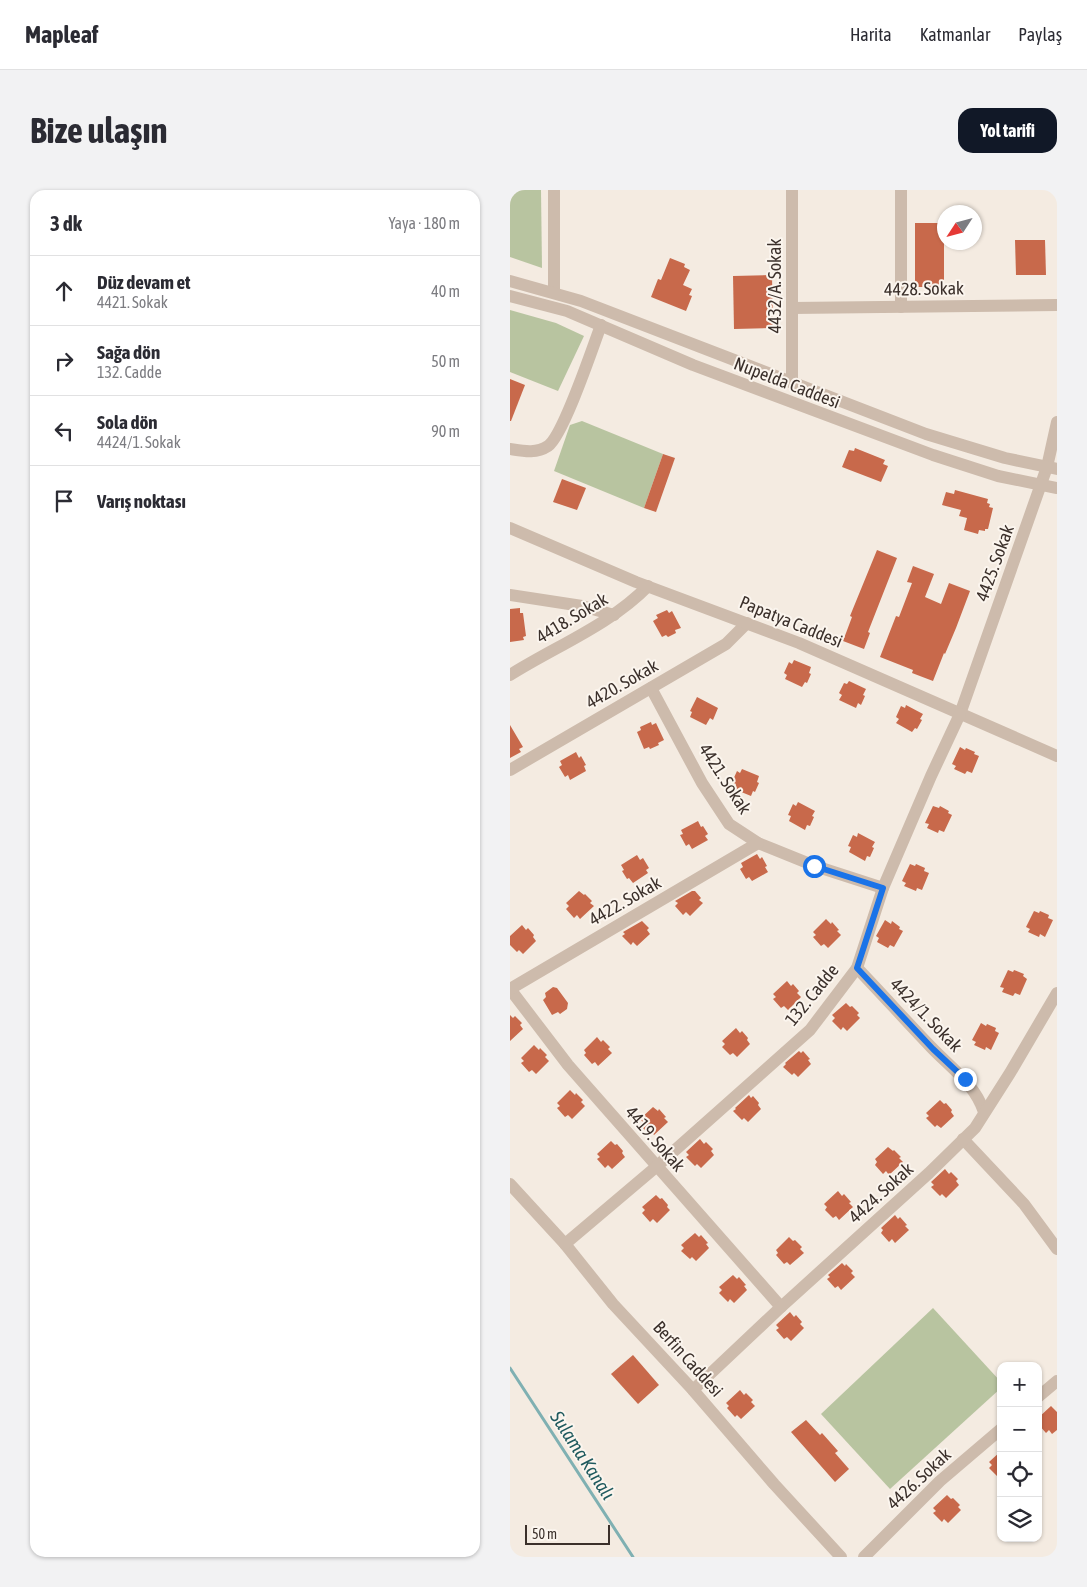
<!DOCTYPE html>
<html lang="tr">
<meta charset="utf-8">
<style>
:root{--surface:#fff;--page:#f2f2f3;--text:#2b2b33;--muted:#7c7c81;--line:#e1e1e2;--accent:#111827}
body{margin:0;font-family:"Asap Condensed",sans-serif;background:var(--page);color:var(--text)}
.controls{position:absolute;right:15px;bottom:15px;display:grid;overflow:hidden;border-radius:10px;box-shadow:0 1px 4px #0004}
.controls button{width:45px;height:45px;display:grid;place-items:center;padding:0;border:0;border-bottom:1px solid var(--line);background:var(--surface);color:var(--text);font:25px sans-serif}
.compass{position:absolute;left:427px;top:15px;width:45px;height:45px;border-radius:50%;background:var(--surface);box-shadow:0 1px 4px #0004;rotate:234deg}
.scale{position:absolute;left:15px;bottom:12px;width:85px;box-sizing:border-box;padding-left:5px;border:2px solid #3b302b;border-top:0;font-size:14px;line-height:18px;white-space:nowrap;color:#3b302b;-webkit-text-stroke:4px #fbf5ee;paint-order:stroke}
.stop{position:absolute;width:15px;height:15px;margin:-11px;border:4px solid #1a73e8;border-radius:50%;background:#fff}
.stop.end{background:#1a73e8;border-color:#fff;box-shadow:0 1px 5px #0008}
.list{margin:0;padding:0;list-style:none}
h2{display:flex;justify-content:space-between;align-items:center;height:65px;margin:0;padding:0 20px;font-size:21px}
h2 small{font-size:16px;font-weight:400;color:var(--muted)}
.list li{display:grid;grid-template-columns:32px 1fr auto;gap:15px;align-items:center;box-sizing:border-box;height:70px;padding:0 20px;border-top:1px solid var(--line)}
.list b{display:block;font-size:19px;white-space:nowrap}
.list p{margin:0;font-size:16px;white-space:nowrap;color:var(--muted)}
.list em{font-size:16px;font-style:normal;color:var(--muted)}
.icon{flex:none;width:28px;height:28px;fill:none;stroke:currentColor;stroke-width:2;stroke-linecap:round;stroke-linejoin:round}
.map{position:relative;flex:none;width:547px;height:1367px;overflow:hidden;border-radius:15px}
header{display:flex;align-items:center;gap:30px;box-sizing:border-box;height:70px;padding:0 25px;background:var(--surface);border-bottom:1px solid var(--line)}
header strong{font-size:24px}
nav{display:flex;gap:28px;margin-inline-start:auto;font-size:18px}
.intro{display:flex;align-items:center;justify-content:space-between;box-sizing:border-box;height:120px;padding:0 30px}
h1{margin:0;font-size:35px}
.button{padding:12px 22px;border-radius:15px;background:var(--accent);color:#fff;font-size:18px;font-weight:700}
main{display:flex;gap:30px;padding:0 30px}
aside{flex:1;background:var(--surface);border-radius:15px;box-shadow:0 1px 4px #0004}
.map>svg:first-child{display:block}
.green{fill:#b8c4a0}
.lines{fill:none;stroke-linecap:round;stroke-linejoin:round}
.stream{stroke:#7fb0b2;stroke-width:3}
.building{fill:#c8694b}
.minor{stroke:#cdbbac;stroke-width:12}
.tertiary{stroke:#cdbbac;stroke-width:12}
.route{stroke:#1a73e8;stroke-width:6}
.labels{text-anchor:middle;stroke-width:4;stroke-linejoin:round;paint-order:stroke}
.street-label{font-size:18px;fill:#3b302b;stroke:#fbf5ee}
.water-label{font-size:19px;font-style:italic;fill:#1f5a5e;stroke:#fbf5ee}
</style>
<header>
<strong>Mapleaf</strong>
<nav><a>Harita</a><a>Katmanlar</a><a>Paylaş</a></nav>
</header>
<div class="intro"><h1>Bize ulaşın</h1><a class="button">Yol tarifi</a></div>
<main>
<aside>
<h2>3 dk<small>Yaya · 180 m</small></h2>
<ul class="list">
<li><svg class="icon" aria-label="ahead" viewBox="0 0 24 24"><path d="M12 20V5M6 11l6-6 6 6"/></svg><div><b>Düz devam et</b><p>4421. Sokak</p></div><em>40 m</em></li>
<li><svg class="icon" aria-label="right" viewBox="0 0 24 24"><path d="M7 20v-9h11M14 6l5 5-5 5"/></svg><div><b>Sağa dön</b><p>132. Cadde</p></div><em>50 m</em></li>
<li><svg class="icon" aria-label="left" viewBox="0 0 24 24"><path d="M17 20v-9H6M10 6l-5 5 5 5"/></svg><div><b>Sola dön</b><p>4424/1. Sokak</p></div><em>90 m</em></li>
<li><svg class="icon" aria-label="arrive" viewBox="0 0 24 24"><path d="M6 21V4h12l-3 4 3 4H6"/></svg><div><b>Varış noktası</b></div></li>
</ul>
</aside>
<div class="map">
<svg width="547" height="1367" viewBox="0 0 547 1367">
<rect width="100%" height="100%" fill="#f4ebe1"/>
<g class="green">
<path d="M0 0H31L32 78 0 67Z"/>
<path d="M0 120 46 133 74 146 48 201 0 182Z"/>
<path d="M72 231 153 264 134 318 44 281 60 235Z"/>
<path d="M423 1118 491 1192V1198L380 1299 311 1224Z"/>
</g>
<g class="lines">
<path class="stream" d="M0 1178 123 1367"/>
</g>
<g class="building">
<rect x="405" y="33" width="29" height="64"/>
<path d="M505 50H535L536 85H506Z"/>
<path d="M160 68 175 74 174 77 180 80 173 95 182 99 179 105 182 106 176 121 141 107 148 89 151 90Z"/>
<path d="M262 85 263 138 224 139 223 86Z"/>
<path d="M0 189 15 195 1 231H0Z"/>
<path d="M345 258 375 270 373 274 378 276 371 292 332 277 339 260 344 261Z"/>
<path d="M153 264 165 268 146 322 134 318Z"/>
<path d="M52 289 76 298 67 320 43 312Z"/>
<path d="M445 300 478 309 477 313 480 314 479 317 483 318 478 339H475V341L469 340 468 344 454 340 457 328 449 326 451 320 432 315 436 302 444 304Z"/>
<path d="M367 360 387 368 358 442 360 443 354 459 333 451 342 427 340 426Z"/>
<path d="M403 376 424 384 415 407 431 414 439 393 460 401 446 438 435 464 434 463 423 491 402 483 403 480 370 467 386 426 389 427 402 393 397 392Z"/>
<path d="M10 418V423H13L16 446 13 447 14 450 0 452V419Z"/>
<path d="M157 420 159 423 162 421 171 438 165 440 166 443 158 447 156 445 152 447 143 431 148 428 146 425Z"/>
<path d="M284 470 301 477 299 483 301 484 297 493 295 492 292 497 275 489 277 485 274 483 279 472 282 474Z"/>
<path d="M339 491 356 499 353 505 355 506 351 515 348 513 346 518 329 510 332 505 329 503 334 493 337 494Z"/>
<path d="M187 507 208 518 203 530 200 528 196 535 180 527 182 522 180 521Z"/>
<path d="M396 515 413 524 410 529 412 530 407 539 405 538 402 542 386 533 389 529 386 527 391 516 395 518Z"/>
<path d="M141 532 142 535 146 533 154 550 148 553 149 555 140 559 139 557 134 559 127 542 131 540 130 537Z"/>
<path d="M0 535 13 557 9 559 11 562 0 568Z"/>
<path d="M450 557 455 560 456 558 465 562 464 564 469 566 462 583 457 581 455 584 444 579 446 576 442 574Z"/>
<path d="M66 562 69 568 71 566 76 575 74 576 76 581 60 590 58 585 55 587 49 577 52 575 50 571Z"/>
<path d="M232 579 249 586 247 592 249 593 245 602 243 601 241 606 224 599 226 594 222 592 227 581 230 583Z"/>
<path d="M288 612 305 621 302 626 304 627 300 636 297 635 295 640 279 631 281 626 278 625 283 614 286 616Z"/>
<path d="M423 616 429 618 430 616 439 621 438 623 442 625 434 642 429 640 428 643 417 638 419 634 415 633Z"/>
<path d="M188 631 191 637 193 636 198 644 195 646 198 650 182 659 179 654 176 656 170 645 173 644 171 640Z"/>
<path d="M348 643 365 652 362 657 364 658 360 667 357 666 355 671 339 662 341 657 338 656 343 645 347 647Z"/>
<path d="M247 664 250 669 252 667 257 676 255 677 258 682 242 691 239 687 236 689 230 679 233 677 231 673Z"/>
<path d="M127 665 130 670 133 668 139 678 136 680 138 683 123 693 119 688 117 689 112 681 114 680 111 675Z"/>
<path d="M400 674 405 676 406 674 415 678 414 681 419 683 412 700 407 698 406 701 394 696 396 693 392 691Z"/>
<path d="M69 701 74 705 75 704 82 711 80 713 84 716 70 729 67 725 64 728 56 719 59 716 56 713Z"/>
<path d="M182 701H185L191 708 189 710 193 713 180 726 176 722 173 725 165 716 168 713 165 711Z"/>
<path d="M524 721 529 723 530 721 539 725 538 728 543 730 535 747 530 744 529 747 518 742 520 739 516 737Z"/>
<path d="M316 729 321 734 322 732 329 740 327 741 331 745 318 758 314 754 311 756 303 747 306 745 303 742Z"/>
<path d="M375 730 381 734 382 731 390 737 389 739 393 741 384 757 380 755 378 758 367 752 369 748 366 746Z"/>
<path d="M132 731 139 738 137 740 140 744 127 756 123 752 121 755 112 746 115 744 113 742Z"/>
<path d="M12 735 16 740 18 738 24 745 23 747 26 751 13 764 9 760 7 762 0 755V746Z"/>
<path d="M498 780 503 782 504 780 514 784 513 786 517 789 510 805 505 803 503 806 492 802 494 798 490 797Z"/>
<path d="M277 791 281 796 283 794 289 801 287 803 291 807 278 820 274 816 271 818 263 809 266 807 263 804Z"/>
<path d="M43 797 47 798 58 813 57 819 50 824 48 822 42 825 33 810 36 807 35 803Z"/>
<path d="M336 813 340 817 342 816 349 823 347 825 350 828 337 841 333 837 331 840 322 831 325 828 322 825Z"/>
<path d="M0 825 3 828 5 826 12 833 10 835 13 839 0 851Z"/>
<path d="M471 833 476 836 477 834 486 838 485 841 489 843 481 860 476 857 475 860 464 855 466 852 462 850Z"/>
<path d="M226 838 230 843 232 841 238 848 237 850 240 854 227 867 223 863 220 865 212 857 215 854 212 851Z"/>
<path d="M87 847 91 852 93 850 100 857 98 859 102 863 88 876 85 872 82 874 74 865 76 863 74 860Z"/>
<path d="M24 855 29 860 30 858 37 865 35 867 39 871 26 884 22 880 19 882 11 873 14 871 11 868Z"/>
<path d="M289 861 291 863 293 861 300 869 298 870 301 874 288 887 284 883 282 885 273 877 276 874 275 873Z"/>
<path d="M60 900 65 905 66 903 73 910 71 912 75 916 62 929 58 925 55 927 47 918 50 916 47 913Z"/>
<path d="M239 905 241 908 243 906 249 913 248 915 251 919 238 932 234 928 232 930 223 921 226 919 225 918Z"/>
<path d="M430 910 434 914 436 913 442 920 441 922 444 926 431 938 427 935 425 937 416 928 419 926 416 923Z"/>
<path d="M143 917 148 921 149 919 156 927 154 928 158 932 144 945 141 941 138 943 130 935 133 932 130 929Z"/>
<path d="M190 949 194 954 196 952 203 959 201 961 204 965 191 978 187 974 185 976 176 967 179 965 176 962Z"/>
<path d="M101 951 105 955 107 954 113 961 112 963 115 967 102 979 98 975 95 978 87 969 90 967 87 964Z"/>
<path d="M378 957 383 961 384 960 391 967 389 968 393 972 379 985 376 981 373 984 365 975 367 972 365 969Z"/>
<path d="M435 979 439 984 441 982 448 989 446 991 449 995 436 1008 432 1004 430 1006 421 997 424 995 421 992Z"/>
<path d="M328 1001 332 1006 334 1004 341 1012 339 1013 343 1017 329 1030 326 1026 323 1028 315 1020 317 1017 314 1014Z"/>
<path d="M146 1005 150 1009 152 1008 158 1015 157 1017 160 1020 147 1033 143 1029 140 1032 132 1023 135 1020 132 1017Z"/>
<path d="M385 1025 388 1029 390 1027 397 1035 395 1036 399 1040 385 1053 382 1049 379 1052 371 1043 373 1040 371 1038Z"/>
<path d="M185 1043 189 1047 191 1045 198 1053 196 1054 199 1058 186 1071 182 1067 180 1069 171 1061 174 1058 171 1055Z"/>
<path d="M279 1047 283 1051 285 1050 292 1057 290 1059 294 1063 280 1075 277 1072 274 1074 266 1065 268 1063 266 1060Z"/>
<path d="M332 1073 335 1076 336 1074 343 1081 341 1083 345 1087 331 1100 328 1096 325 1098 317 1089 320 1087 318 1085Z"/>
<path d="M223 1085 227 1089 229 1087 236 1095 234 1096 237 1100 224 1113 220 1109 218 1112 209 1103 212 1100 209 1097Z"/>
<path d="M280 1122 284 1127 286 1125 292 1132 290 1134 294 1138 281 1151 277 1147 274 1149 266 1140 269 1138 266 1135Z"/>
<path d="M123 1165 149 1195 128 1214 101 1184Z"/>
<path d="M230 1200 234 1205 236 1203 243 1210 241 1212 245 1216 231 1229 227 1225 225 1227 217 1218 219 1216 216 1213Z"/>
<path d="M541 1216 547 1222V1240L542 1244 539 1240 536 1243 528 1234V1228Z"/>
<path d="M296 1230 310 1245 312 1243 328 1261 325 1263 339 1279 325 1292 281 1242Z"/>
<path d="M491 1261V1290L479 1278 482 1275 479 1272Z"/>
<path d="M437 1305 441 1309 443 1308 450 1315 448 1317 451 1320 438 1333 434 1329 432 1332 423 1323 426 1321 423 1318Z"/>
</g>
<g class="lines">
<g class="minor">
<path d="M44 102V0"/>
<path d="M391 117V0"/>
<path d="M282 118 547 115"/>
<path d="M282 193V0"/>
<path d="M0 259C13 261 26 264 38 256 53 246 83 157 91 135"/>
<path d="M0 405 72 416 104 425"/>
<path d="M0 485C46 456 100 435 138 396"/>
<path d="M141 498 192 593 219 634 248 653 263 659 305 676 373 698"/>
<path d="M450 524 537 277 547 232"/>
<path d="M0 580 216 454 237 433"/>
<path d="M347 778C372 804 396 831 421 857 440 877 465 894 474 922"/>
<path d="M0 799 58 875 271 1117"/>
<path d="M0 799 248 653"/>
<path d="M453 949 514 1014 547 1059"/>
<path d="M183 1200 271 1117 419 983 465 938 500 883 547 803"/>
<path d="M528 1207 547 1191"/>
<path d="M354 1367 430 1291 491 1239"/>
</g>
<g class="tertiary">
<path d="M0 91 71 111 416 244 495 268 547 279"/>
<path d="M0 106 57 121 183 175 423 265 488 286 547 298"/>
<path d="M0 338 126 392 289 453 547 566"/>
<path d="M0 994 55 1054 103 1114 183 1200 264 1294 331 1367"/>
<path d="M55 1054 146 977 300 840 347 778 373 698 421 586 450 524"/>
</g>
</g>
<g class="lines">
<path class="route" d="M304 676 373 698 347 778 423 859 455 889"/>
</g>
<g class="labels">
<g class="street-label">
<text transform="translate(265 96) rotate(-90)" y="6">4432/A. Sokak</text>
<text transform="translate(414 99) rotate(-1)" y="6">4428. Sokak</text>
<text transform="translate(277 193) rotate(21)" y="6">Nupelda Caddesi</text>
<text transform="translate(485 373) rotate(-70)" y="6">4425. Sokak</text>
<text transform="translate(62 428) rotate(-31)" y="6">4418. Sokak</text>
<text transform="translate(281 432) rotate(22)" y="6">Papatya Caddesi</text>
<text transform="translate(112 494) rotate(-30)" y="6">4420. Sokak</text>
<text transform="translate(215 589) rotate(57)" y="6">4421. Sokak</text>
<text transform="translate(115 711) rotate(-30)" y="6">4422. Sokak</text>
<text transform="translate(302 805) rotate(-51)" y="6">132. Cadde</text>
<text transform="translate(416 825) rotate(46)" y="6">4424/1. Sokak</text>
<text transform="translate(145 949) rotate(49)" y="6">4419. Sokak</text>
<text transform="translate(371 1003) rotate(-42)" y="6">4424. Sokak</text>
<text transform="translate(178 1169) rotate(48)" y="6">Berfin Caddesi</text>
<text transform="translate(409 1289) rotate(-43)" y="6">4426. Sokak</text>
</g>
<g class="water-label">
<text transform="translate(73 1265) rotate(57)" y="7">Sulama Kanalı</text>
</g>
</g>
</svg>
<div class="controls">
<button>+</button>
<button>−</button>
<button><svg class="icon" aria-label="locate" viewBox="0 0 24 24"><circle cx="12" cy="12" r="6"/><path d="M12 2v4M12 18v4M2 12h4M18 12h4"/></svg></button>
<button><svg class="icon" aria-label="layers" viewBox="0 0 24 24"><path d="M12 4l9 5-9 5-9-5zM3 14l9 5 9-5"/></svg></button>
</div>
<svg class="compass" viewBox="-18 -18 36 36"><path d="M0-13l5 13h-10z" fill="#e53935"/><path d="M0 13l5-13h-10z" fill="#7c7c81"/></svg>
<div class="scale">50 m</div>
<div class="stop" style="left:304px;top:676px"></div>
<div class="stop end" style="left:455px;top:889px"></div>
</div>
</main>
